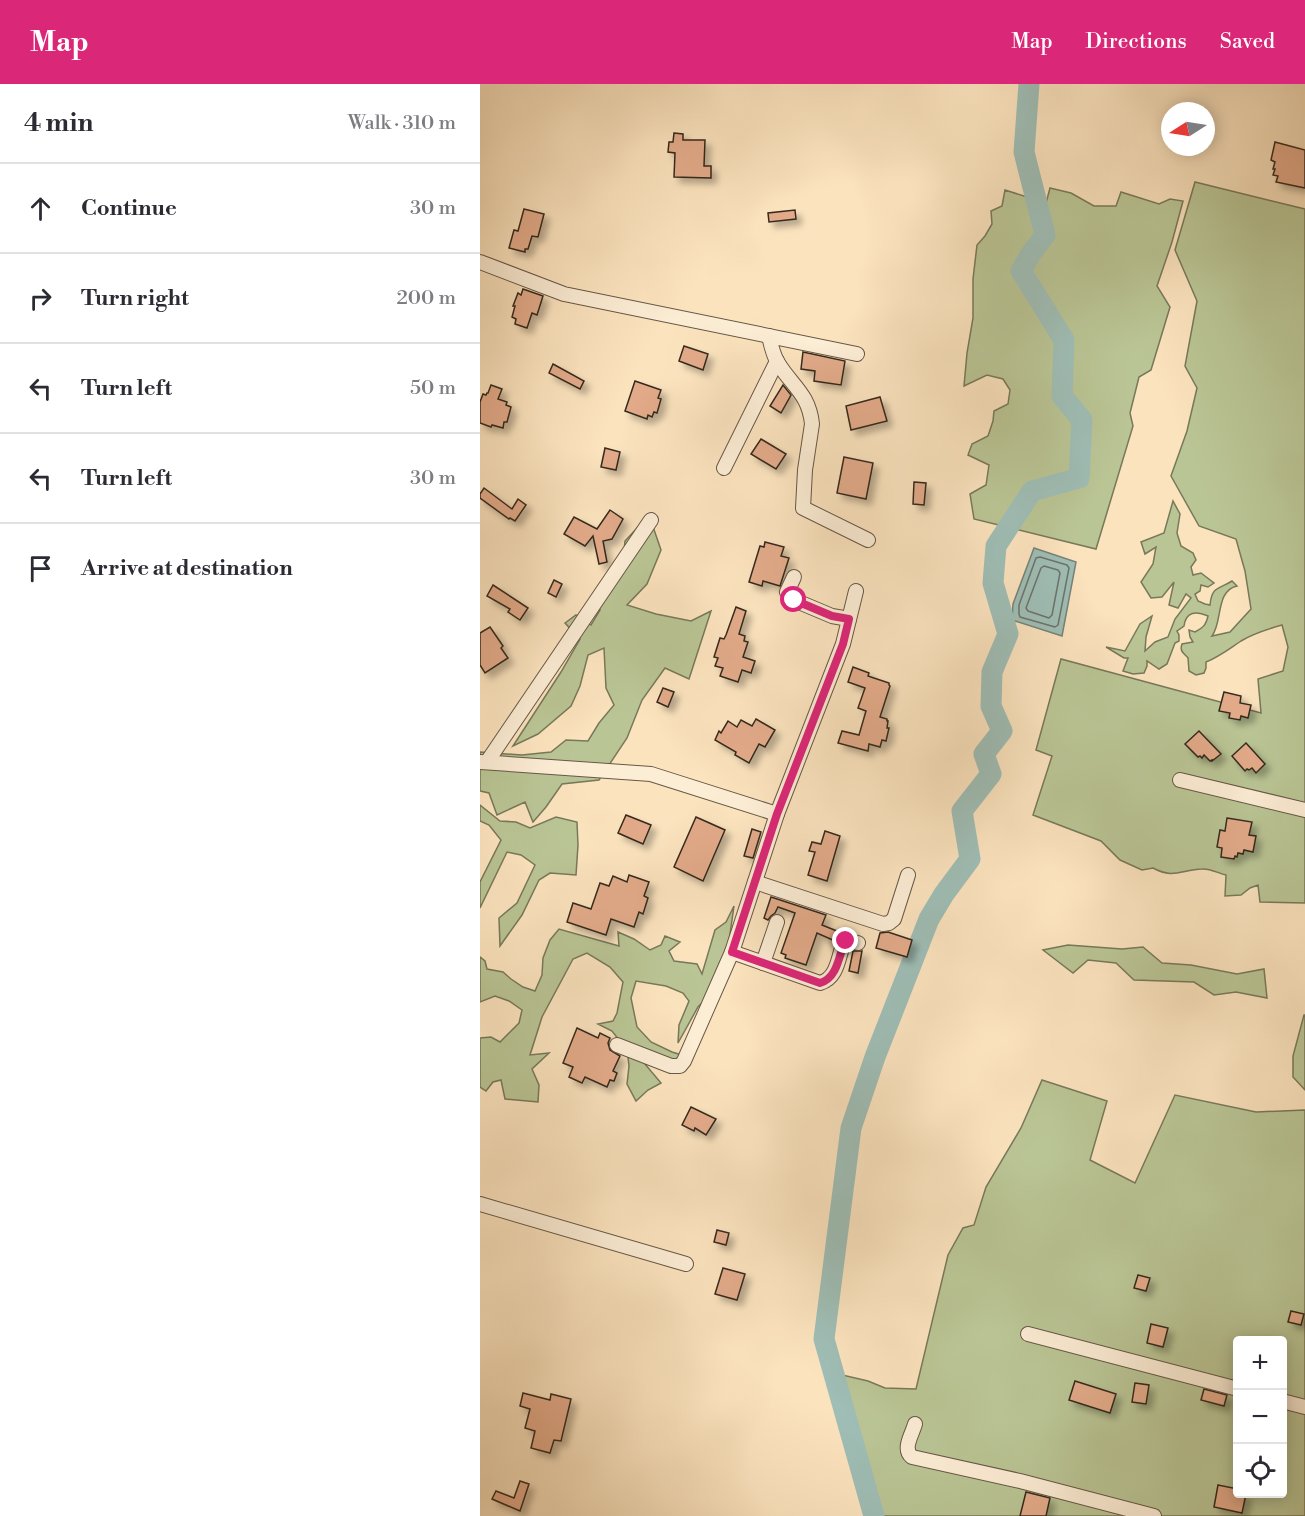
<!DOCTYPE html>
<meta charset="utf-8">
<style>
:root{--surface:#fff;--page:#f2f2f3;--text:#2b2b33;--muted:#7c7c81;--line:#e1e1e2;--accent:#db2777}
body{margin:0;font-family:"Libre Bodoni",serif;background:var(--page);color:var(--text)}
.controls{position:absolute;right:18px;bottom:18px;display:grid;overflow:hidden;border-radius:6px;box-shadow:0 3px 15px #0003}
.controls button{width:54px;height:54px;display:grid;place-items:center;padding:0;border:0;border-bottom:2px solid var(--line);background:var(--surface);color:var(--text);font:30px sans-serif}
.compass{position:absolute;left:681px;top:18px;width:54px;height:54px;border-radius:50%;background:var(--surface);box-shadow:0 3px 15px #0003;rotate:258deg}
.stop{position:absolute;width:18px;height:18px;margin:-14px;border:4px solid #db2777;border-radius:50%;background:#fff}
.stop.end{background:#db2777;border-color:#fff;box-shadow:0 2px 6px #0008}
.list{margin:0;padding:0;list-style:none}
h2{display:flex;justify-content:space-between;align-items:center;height:78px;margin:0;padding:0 24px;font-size:26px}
h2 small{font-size:20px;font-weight:400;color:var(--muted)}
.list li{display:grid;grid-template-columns:39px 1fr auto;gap:18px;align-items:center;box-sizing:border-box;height:90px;padding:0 24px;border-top:2px solid var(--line)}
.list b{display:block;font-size:22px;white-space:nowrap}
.list em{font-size:20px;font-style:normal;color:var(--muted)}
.icon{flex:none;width:33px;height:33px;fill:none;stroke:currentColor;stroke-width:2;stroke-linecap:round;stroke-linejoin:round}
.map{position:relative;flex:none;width:825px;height:1432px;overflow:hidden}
header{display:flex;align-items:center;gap:36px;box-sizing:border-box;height:84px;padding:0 30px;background:var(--accent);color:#fff}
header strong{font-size:28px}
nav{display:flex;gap:33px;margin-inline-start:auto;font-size:21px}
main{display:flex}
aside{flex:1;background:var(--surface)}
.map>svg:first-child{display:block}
.green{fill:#bac595;stroke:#78785a;stroke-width:1.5;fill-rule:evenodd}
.water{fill:#9fbeb6;stroke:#758379;stroke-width:1.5}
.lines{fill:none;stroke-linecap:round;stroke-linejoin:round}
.shore{stroke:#6a746a;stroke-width:1.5}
.river{stroke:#9fbeb6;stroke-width:21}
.building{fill:#e2aa89;stroke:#362a1e;stroke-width:1.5;filter:url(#shadow)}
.minor-casing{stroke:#675846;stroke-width:16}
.minor{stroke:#fcedd5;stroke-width:14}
.route{stroke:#db2777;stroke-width:8}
</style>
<header>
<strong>Map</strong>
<nav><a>Map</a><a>Directions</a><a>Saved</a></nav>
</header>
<main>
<aside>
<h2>4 min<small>Walk · 310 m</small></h2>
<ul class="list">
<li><svg class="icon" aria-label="ahead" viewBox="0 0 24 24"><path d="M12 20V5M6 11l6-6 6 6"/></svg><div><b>Continue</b></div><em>30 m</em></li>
<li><svg class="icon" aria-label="right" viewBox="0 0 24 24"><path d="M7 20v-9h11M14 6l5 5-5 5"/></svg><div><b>Turn right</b></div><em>200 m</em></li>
<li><svg class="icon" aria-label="left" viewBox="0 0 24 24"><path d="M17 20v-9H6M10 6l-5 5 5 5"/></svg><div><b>Turn left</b></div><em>50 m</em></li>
<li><svg class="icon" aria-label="left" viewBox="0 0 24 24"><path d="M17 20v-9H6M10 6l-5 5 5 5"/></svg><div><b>Turn left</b></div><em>30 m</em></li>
<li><svg class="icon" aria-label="arrive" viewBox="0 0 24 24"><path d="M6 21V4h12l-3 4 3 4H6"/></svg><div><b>Arrive at destination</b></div></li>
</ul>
</aside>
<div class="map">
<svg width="825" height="1432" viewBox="0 0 825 1432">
<defs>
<filter id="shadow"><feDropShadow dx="5.5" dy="5.5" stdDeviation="3" flood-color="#0004"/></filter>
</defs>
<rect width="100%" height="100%" fill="#fbe3be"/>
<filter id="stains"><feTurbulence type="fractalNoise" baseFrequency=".00333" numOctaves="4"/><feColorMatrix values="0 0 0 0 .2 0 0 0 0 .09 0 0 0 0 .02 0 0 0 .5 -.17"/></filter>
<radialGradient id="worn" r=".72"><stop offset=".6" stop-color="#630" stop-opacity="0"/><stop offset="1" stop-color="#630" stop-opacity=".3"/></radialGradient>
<g class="green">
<path d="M715 98 825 125V819L780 818 778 801 770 804 761 811 745 812 746 791C738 789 729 784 722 785 701 786 693 795 673 784L662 786 640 776 621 757 553 731 572 672 556 666 581 575 781 629 778 595 803 587 808 563 802 541C788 545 774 549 761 557 749 565 739 573 726 578V584L724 589 716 591 709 587 708 574C705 570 699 568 702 560L713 558 710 553 709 546 715 548C723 544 726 541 728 532 716 527 706 527 704 542L697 547 699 551V557L695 559 687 580 679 585 667 577V582L664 589 653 590 643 587 648 574H644L626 563 645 567 660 540 672 532 666 553 665 567 675 558 688 553 695 535 711 514 706 510 698 524 689 521 694 498 682 513 671 514 661 498 673 480 676 463 665 470 661 458 684 449 693 417 700 430 697 449 701 462 713 469 716 476 711 483 713 491 721 489 734 499 728 503 721 501 720 507 715 510 718 517 725 520 730 521C732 502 738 506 752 497L757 502C735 507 743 538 732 552L750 548 771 525 765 487 756 455 719 442 691 392 707 347 717 304 705 282 717 217 695 166Z"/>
<path d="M570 104 591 109 614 122H636L641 108 679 120 690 115 703 117 692 158 677 202 690 223 671 286 659 293 650 329 653 342 616 465 494 435 490 410 506 401 509 381 488 371 492 360 508 352 513 337 514 327 528 320 530 306 523 295 507 291 484 302 487 269 493 234V195L497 161 505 152 512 140 511 127 522 122 525 106 566 119Z"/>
<path d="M169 431 181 466 167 500 147 521 176 530 211 537 231 527 209 595 185 584 162 616 147 654 119 696 82 700 66 723 53 738 45 718 17 731 9 709 0 707V668L42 671 71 668 86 656 108 657 119 639 134 621 126 604 124 564 108 571 100 602 91 622 58 650 33 662 81 588 100 555 85 539 96 531 111 541 120 526 116 508 144 466 145 457Z"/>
<path d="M0 721 20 737 36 738 50 744 76 733 97 738 98 761 96 791 70 789 59 796 42 831 20 862 19 834 37 819 55 781 41 771 27 768 0 824V798L21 756 9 741 0 737Z"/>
<path d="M254 822 249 857 230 911 218 923 198 959 199 941 209 917 203 909 186 902 156 897 151 914 157 943 171 958 192 968 205 972 186 981 154 967 181 999 168 1006 156 1017 147 1000 149 982 147 966 132 947 118 940 133 937 137 929 143 898 130 883 107 869 93 875 62 933 50 971 69 969 52 985 59 1001 58 1018 25 1015 21 996 13 998 6 1007 0 1003V954L11 953 20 958 39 939 42 926 29 917 15 912 0 918V873L5 877 7 885 23 888 31 895 43 903 55 907 62 891 63 874 70 856 79 845 139 862 138 848 154 855 170 866 181 861 185 852 200 858 189 867 194 877 217 880 222 890 235 846 246 838Z"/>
<path d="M588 861 642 865 663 863 682 879 711 881 757 890 784 885 787 914 756 908 734 911 714 898 654 896 636 879 608 876 593 889 563 866Z"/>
<path d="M824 931H825V1006L813 993V972Z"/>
<path d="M562 996 627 1017 610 1076 655 1099 695 1011 776 1028 825 1026V1432H396L358 1290 388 1297 405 1304 436 1305 468 1171 483 1144 494 1141 506 1103 541 1044ZM758 1256H802V1410H758Z"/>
</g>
<path class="water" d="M554 464 596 478 582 552 532 536 533 520Z"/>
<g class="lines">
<g class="shore">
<path d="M560 473 587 481 589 484 578 541 575 543 540 533 539 530V521L556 474Z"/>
<path d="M564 482 578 486 580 489 572 531 569 534 548 527 546 524 561 484Z"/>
</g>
<path class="river" d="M394 1432 344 1255 371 1044 395 973 449 835 464 810 490 775 482 727 511 690 504 670 522 647 511 622 512 588 528 550 513 499 516 462 552 407 599 394 602 336 582 312 584 256 541 187 550 171 565 151 544 68 549 0"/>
</g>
<g class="building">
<path d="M194 49 203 50V56H225L224 82H231V94L194 93 195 69 188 68 189 58H193Z"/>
<path d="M795 58 825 66V104L796 98 798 92 793 91 795 85H793L795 78 791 76Z"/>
<path d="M44 125 64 130 58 153 52 152 48 165H45V168L29 164 34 146 38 147Z"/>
<path d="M315 126 316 135 289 138 288 129Z"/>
<path d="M43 205 63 212 57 231 52 229 47 244 35 240 36 235 32 233 35 222H33L38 209 41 211Z"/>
<path d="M204 262 228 270 223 286 199 277Z"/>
<path d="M323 268 365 277 361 301 334 297 335 287 321 285Z"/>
<path d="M73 280 104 297 100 305 69 289Z"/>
<path d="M155 297 181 306 178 314 181 315 177 329 174 328 172 333 168 331 167 335 145 327Z"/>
<path d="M11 301 22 305 18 315 27 318 26 321 31 323 27 338H24L23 344 12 341 11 343 0 339V318L3 310 6 311 7 309H8Z"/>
<path d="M303 301 311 311 301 329 290 322Z"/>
<path d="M400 313 407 337 371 346 366 322Z"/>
<path d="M281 355 306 370 296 385 271 370Z"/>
<path d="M125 364 140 368 136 386 121 383Z"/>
<path d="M364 373 393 379 386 415 357 409Z"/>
<path d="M434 398 446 399 444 421 433 420Z"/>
<path d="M4 404 32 425 38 415 46 421 35 437 30 434 29 435 0 414V410Z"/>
<path d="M130 426 143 435 132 455 123 457 127 478 119 480 113 452 105 462 84 450 94 433 117 445Z"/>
<path d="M285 458 304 463 301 472 309 474 300 502 283 497 282 502 269 498 280 462 284 463Z"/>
<path d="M74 496 82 500 76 513 68 509Z"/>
<path d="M13 501 48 524 40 536 28 528 30 525 7 512Z"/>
<path d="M256 523 266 527 259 550 265 552 264 557 268 558 263 573 275 577 271 589 262 586 258 598 240 592 243 584 235 582 238 574 234 573 240 554 244 555 246 551Z"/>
<path d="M10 543 23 562 21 564 28 574 5 589 0 581V549Z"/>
<path d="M373 583 389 589 388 592 409 599V601L410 602 400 633 407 635V637H408L407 644H409L406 657 402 656 400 663 389 660 388 667 358 659 362 647 379 651 386 627 378 624 385 604 368 598Z"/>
<path d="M183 604 194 608 188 623 177 618Z"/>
<path d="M744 608 761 612 760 619 771 621 768 634 761 632 760 636 749 634 750 629 739 627Z"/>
<path d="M276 635 295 646 285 663 279 660 269 679 255 671 256 668 235 656 239 647 241 649 248 637 257 643 261 636 272 642Z"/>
<path d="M719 647 741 670 732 677V676L730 677 724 671 722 674 720 672 718 673 705 660Z"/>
<path d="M766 659 785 680 776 689 772 684 769 686 767 685 765 687 752 672Z"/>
<path d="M146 731 171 741 163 760 138 749Z"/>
<path d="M216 733 245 746 223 797 194 783Z"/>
<path d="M747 734 772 738 769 751 776 752 773 768 764 766 763 770 758 769 757 773 755 772 754 775 741 773 742 764 737 763 740 746 745 747Z"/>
<path d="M272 745 281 748 273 774 264 772Z"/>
<path d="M345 747 360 752 347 797 328 791 335 768 329 767 332 758 341 760Z"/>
<path d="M149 791 169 798 164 812 168 814 163 830 159 828 154 843 131 835 126 851 87 838 93 819 111 825 120 799 129 802 133 792 147 798Z"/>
<path d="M291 813 346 831 342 841 362 849 358 852 355 857 337 849 326 881 305 874 306 871 301 869 315 829 298 823 295 829 291 832 288 836 284 834Z"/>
<path d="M408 848 432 856 427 873 396 864 400 849Z"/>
<path d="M373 867H382L378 889 369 887Z"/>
<path d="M97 944 118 954 120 949 130 954 128 959 130 966 140 972 133 987 137 989 134 997 130 996 127 1003 105 993 102 999 89 993 93 983 83 979Z"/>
<path d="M211 1023 236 1035 226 1051 215 1044 214 1047 202 1041Z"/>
<path d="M237 1146 249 1149 246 1161 234 1158Z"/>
<path d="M243 1184 265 1190 257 1216 235 1210Z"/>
<path d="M658 1191 670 1194 666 1207 654 1204Z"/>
<path d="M811 1227 824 1230 821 1241 808 1238Z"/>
<path d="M671 1240 688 1244 683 1263 667 1259Z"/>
<path d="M595 1297 636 1310 630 1329 589 1316Z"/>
<path d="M655 1299 669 1301 666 1320 652 1318Z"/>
<path d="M724 1305 747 1311 744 1322 721 1316Z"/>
<path d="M43 1309 70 1316 71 1310 91 1315 81 1357 74 1356 70 1369 51 1364 55 1347 45 1344 50 1325 40 1322Z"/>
<path d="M40 1397 49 1400 40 1427 12 1415 16 1407 34 1414Z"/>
<path d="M738 1401 758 1405V1410H766L762 1429 734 1423Z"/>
<path d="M546 1408 570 1414 566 1432H540Z"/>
</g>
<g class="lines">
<defs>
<g id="minor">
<path d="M0 178 84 210 377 270"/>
<path d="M289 252C291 261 293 271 298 279 312 302 329 310 332 340L325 386 323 424 388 456"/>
<path d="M244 384 297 277"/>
<path d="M314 493 307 508 314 516 352 532 369 535"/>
<path d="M0 678 171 690 297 730"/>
<path d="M7 678 171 436"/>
<path d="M700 696 825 726"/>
<path d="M275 798 403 840 409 839 414 835 428 791"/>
<path d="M252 868 340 899C358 894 358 873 364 858L368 857 378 859"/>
<path d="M283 879 297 838"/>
<path d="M137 961 191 982H200L204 977 252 868 297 730 363 560 376 507"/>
<path d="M0 1120 206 1180"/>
<path d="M548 1250 758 1305"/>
<path d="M802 1317 825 1323"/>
<path d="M435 1340C432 1351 422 1365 432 1373L540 1397 674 1432"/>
</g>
</defs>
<use href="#minor" class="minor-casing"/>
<use href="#minor" class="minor"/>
</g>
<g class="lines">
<path class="route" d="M314 516 352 532 369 535 363 560 297 730 252 868 340 899C357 894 359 873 364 859L366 857"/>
</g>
<rect width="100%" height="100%" filter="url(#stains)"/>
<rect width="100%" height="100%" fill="url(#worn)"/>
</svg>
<div class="controls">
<button>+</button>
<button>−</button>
<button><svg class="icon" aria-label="locate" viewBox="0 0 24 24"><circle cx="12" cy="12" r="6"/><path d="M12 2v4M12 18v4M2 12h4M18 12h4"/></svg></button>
</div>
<svg class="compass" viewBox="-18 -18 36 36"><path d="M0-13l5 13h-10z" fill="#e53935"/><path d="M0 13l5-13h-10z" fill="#7c7c81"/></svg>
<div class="stop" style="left:314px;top:516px"></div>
<div class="stop end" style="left:366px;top:857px"></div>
</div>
</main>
